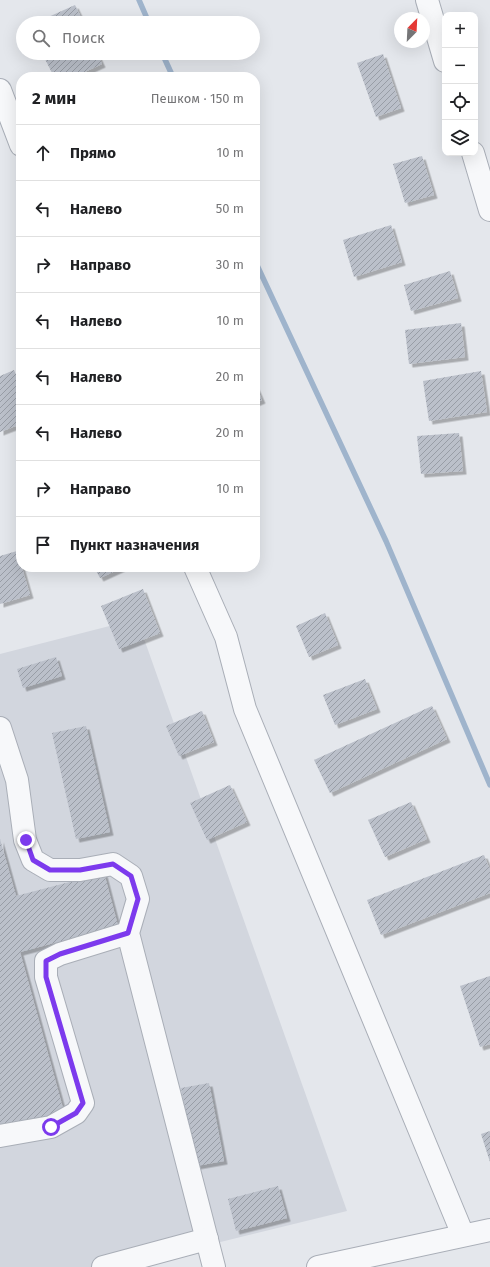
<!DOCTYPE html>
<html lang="ru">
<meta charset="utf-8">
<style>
:root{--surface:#fff;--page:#f6f6f6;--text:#202124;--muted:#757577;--line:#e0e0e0}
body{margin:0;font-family:"Fira Sans",sans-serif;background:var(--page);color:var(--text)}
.controls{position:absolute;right:12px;top:12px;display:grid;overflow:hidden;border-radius:8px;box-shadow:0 4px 16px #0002}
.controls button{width:36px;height:36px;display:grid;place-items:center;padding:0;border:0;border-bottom:1px solid var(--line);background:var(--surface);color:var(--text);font:20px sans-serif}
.compass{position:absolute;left:394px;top:12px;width:36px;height:36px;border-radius:50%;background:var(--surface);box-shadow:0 4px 16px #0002;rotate:24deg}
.stop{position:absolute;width:12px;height:12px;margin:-9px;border:3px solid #7c3aed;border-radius:50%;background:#fff}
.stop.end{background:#7c3aed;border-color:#fff;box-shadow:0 1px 4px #0008}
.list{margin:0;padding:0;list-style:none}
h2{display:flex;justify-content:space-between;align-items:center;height:52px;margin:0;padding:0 16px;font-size:17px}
h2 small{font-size:13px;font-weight:400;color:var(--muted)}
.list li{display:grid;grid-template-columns:26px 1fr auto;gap:12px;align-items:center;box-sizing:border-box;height:56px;padding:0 16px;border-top:1px solid var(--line)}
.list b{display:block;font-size:15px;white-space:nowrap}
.list em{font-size:13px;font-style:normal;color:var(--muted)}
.icon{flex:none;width:22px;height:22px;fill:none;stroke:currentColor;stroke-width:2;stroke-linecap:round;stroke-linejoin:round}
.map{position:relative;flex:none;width:490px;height:1267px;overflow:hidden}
.search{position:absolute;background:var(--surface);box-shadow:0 4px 16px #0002;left:16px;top:16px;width:244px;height:44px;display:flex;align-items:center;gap:10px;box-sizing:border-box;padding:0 14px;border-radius:22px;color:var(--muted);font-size:15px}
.panel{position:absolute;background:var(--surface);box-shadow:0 4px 16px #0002;left:16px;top:72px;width:244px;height:500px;border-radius:16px}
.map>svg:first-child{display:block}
.built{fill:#d2d6de}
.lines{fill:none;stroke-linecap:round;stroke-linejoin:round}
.stream{stroke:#9fb4cc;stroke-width:5.5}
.building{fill:url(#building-hatch);filter:url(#shadow)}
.minor-casing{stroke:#a9aeb7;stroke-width:24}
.minor{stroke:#f7f8fa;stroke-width:22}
.route{stroke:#7c3aed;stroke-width:5}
</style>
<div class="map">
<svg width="490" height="1267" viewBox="0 0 490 1267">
<defs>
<pattern id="building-hatch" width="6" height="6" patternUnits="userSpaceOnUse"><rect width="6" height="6" fill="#bbc0ca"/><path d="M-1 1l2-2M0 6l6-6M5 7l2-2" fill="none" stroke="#989da6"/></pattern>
<filter id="shadow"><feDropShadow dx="3.5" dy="3.5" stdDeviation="0" flood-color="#0004"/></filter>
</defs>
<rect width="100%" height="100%" fill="#e4e7ec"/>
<path class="built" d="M137 619 347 1211 119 1267H0V654Z"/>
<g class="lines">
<g class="stream">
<path d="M139 0 149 23"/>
<path d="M162 53 173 77"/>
<path d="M255 261 386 541 490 785"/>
</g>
</g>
<g class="building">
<path d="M75 5 84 23H35Z"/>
<path d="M42 53H97L102 64 74 77H54Z"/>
<path d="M383 54 401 108 376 117 357 63Z"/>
<path d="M422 156 434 195 405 203 393 164Z"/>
<path d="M391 225 402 262 354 277 343 240Z"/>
<path d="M450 271 458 298 411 311 404 285Z"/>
<path d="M461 323 465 357 409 364 405 330Z"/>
<path d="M14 370 21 386V424L0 432V376Z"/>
<path d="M481 371 487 412 429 421 423 381Z"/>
<path d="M255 384 262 400 255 403Z"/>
<path d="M459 433 463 471 421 474 417 436Z"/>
<path d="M17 551 30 595 0 604V556Z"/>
<path d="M94 567H124L100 578Z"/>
<path d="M143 589 160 633 119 649 101 606Z"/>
<path d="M325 613 338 645 309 657 296 626Z"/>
<path d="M56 657 62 676 23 688 17 669Z"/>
<path d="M365 679 377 709 335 725 323 695Z"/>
<path d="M432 706 447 739 330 793 314 760Z"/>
<path d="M202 711 214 742 179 756 166 726Z"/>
<path d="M86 726 110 832 76 839 52 733Z"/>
<path d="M230 785 247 822 207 840 190 803Z"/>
<path d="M411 802 427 839 385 857 368 820Z"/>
<path d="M0 839 16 896 104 873 118 926 20 952 64 1112 0 1129Z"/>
<path d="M484 855 490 870V893L381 935 367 900Z"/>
<path d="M490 976V1044L480 1047 460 986Z"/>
<path d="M209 1083 224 1161 196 1166 181 1088Z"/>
<path d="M490 1131V1162L481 1134Z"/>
<path d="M278 1186 287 1218 236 1231 228 1199Z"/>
</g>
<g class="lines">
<defs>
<g id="minor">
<path d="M427 0 445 61"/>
<path d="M0 90 21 145"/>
<path d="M473 153 490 210"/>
<path d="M195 567 226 637 245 709 463 1235"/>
<path d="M0 728 17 780 25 840 33 860 50 870H80L113 864 131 876 138 899 128 933 214 1267"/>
<path d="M0 1136 51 1127 76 1113 83 1103 46 977V961L60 954 128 933"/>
<path d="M103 1267 207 1239"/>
<path d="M318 1267 490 1230"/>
</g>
</defs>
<use href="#minor" class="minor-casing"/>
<use href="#minor" class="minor"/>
</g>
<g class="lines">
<path class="route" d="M26 840 33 860 50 870H80L113 864 131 876 138 899 128 933 60 954 46 961V977L83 1103 76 1113 51 1127"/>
</g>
</svg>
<div class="controls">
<button>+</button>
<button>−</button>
<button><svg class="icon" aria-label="locate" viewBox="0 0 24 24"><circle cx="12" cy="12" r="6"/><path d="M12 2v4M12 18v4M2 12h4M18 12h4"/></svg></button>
<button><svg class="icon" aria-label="layers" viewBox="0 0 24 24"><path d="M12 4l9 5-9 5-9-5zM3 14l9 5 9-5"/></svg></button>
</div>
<svg class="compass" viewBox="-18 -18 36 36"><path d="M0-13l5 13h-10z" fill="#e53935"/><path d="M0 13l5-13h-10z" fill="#757577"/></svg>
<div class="stop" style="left:51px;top:1127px"></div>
<div class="stop end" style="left:26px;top:840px"></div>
<div class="search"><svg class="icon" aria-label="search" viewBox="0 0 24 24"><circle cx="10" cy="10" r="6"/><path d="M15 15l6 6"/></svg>Поиск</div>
<section class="panel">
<h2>2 мин<small>Пешком · 150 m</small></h2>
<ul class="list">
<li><svg class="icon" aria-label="ahead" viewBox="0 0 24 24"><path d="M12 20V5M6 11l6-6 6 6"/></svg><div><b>Прямо</b></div><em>10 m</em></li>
<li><svg class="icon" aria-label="left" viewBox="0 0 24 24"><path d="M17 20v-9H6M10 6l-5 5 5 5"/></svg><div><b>Налево</b></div><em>50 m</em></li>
<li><svg class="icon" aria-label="right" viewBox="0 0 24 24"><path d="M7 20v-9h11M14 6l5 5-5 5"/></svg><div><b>Направо</b></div><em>30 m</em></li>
<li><svg class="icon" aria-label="left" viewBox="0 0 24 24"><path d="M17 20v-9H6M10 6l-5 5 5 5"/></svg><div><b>Налево</b></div><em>10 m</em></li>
<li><svg class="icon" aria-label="left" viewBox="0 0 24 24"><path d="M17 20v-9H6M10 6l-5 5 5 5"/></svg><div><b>Налево</b></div><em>20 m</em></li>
<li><svg class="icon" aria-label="left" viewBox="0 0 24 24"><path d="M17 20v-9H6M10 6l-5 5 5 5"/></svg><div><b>Налево</b></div><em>20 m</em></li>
<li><svg class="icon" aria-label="right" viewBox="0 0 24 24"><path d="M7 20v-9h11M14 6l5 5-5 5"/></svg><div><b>Направо</b></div><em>10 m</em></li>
<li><svg class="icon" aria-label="arrive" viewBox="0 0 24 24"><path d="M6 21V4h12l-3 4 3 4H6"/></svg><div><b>Пункт назначения</b></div></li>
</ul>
</section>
</div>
